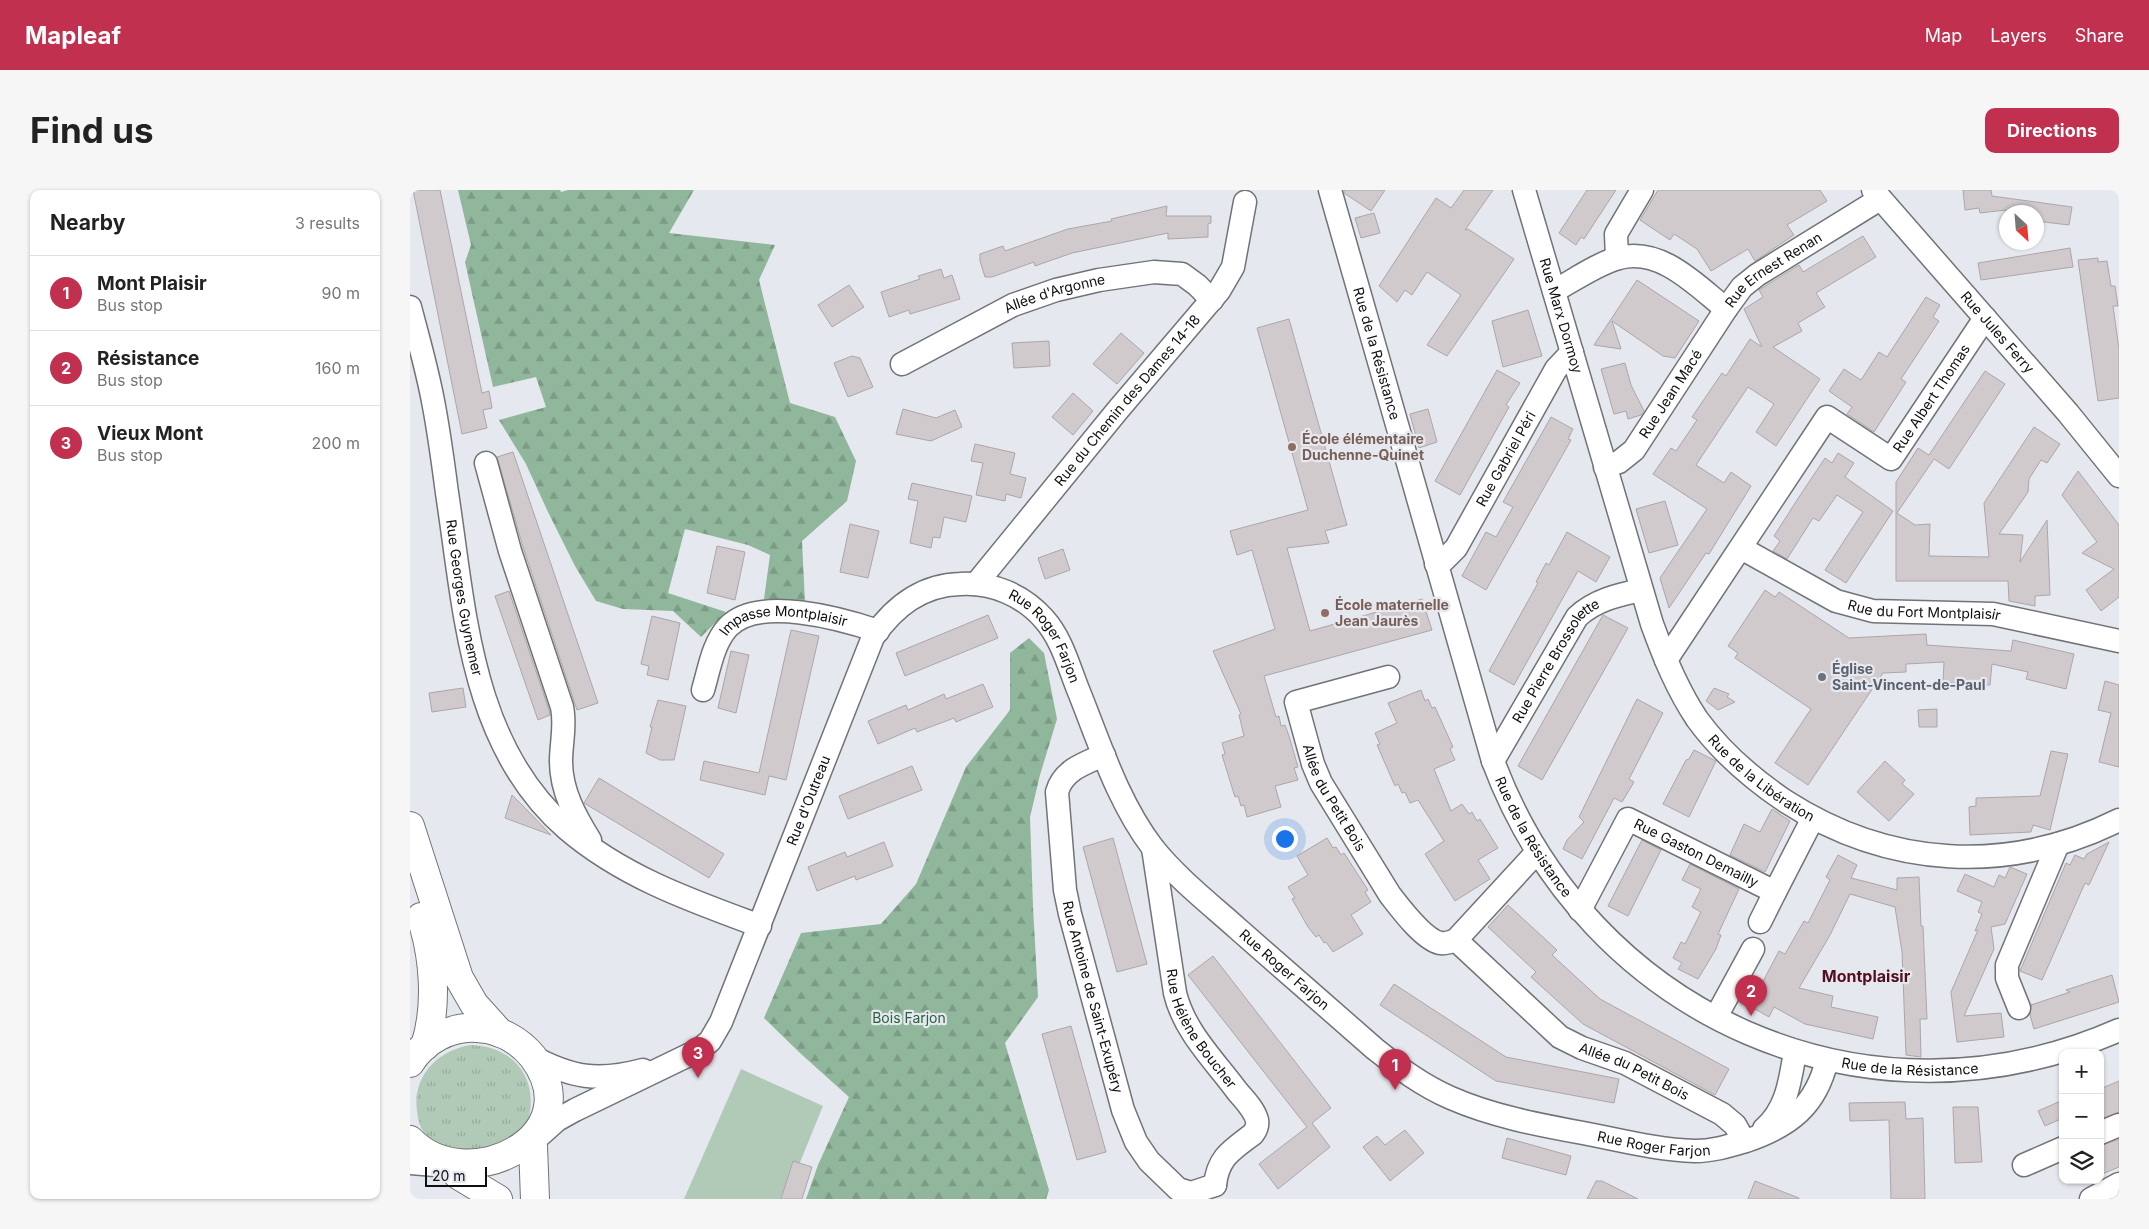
<!DOCTYPE html>
<meta charset="utf-8">
<style>
:root{--surface:#fff;--page:#f6f6f6;--text:#222;--muted:#767676;--line:#e0e0e0;--accent:#c1314f}
body{margin:0;font-family:Inter,sans-serif;background:var(--page);color:var(--text)}
.controls{position:absolute;right:15px;bottom:15px;display:grid;overflow:hidden;border-radius:10px;box-shadow:0 1px 4px #0004}
.controls button{width:45px;height:45px;display:grid;place-items:center;padding:0;border:0;border-bottom:1px solid var(--line);background:var(--surface);color:var(--text);font:25px sans-serif}
.compass{position:absolute;left:1589px;top:15px;width:45px;height:45px;border-radius:50%;background:var(--surface);box-shadow:0 1px 4px #0004;rotate:154deg}
.scale{position:absolute;left:15px;bottom:12px;width:62px;box-sizing:border-box;padding-left:5px;border:2px solid #0e0f11;border-top:0;font-size:14px;line-height:18px;white-space:nowrap;color:#0e0f11;-webkit-text-stroke:4px #e5e8ee;paint-order:stroke}
.you{position:absolute;left:874px;top:648px;width:18px;height:18px;margin:-12px;border:4px solid #fff;border-radius:50%;background:#1a73e8;box-shadow:0 0 0 8px #1a73e833}
.badge{display:grid;place-items:center;width:32px;height:32px;border-radius:50%;background:var(--accent);color:#fff;font-size:16px;font-weight:700}
.pin{position:absolute;translate:-50% -41px;filter:drop-shadow(0 1px 2px #0008)}
.pin::after{content:'';position:absolute;top:26px;width:18px;height:15px;background:inherit;clip-path:polygon(0 0,100% 0,50% 100%)}
.list{margin:0;padding:0;list-style:none}
h2{display:flex;justify-content:space-between;align-items:center;height:65px;margin:0;padding:0 20px;font-size:21px}
h2 small{font-size:16px;font-weight:400;color:var(--muted)}
.list li{display:grid;grid-template-columns:32px 1fr auto;gap:15px;align-items:center;box-sizing:border-box;height:75px;padding:0 20px;border-top:1px solid var(--line)}
.list b{display:block;font-size:19px;white-space:nowrap}
.list p{margin:0;font-size:16px;white-space:nowrap;color:var(--muted)}
.list em{font-size:16px;font-style:normal;color:var(--muted)}
.icon{flex:none;width:28px;height:28px;fill:none;stroke:currentColor;stroke-width:2;stroke-linecap:round;stroke-linejoin:round}
.map{position:relative;flex:none;width:1709px;height:1009px;overflow:hidden;border-radius:10px}
header{display:flex;align-items:center;gap:30px;box-sizing:border-box;height:70px;padding:0 25px;background:var(--accent);color:#fff}
header strong{font-size:24px}
nav{display:flex;gap:28px;margin-inline-start:auto;font-size:18px}
.intro{display:flex;align-items:center;justify-content:space-between;box-sizing:border-box;height:120px;padding:0 30px}
h1{margin:0;font-size:35px}
.button{padding:12px 22px;border-radius:10px;background:var(--accent);color:#fff;font-size:18px;font-weight:700}
main{display:flex;gap:30px;padding:0 30px}
aside{flex:1;background:var(--surface);border-radius:10px;box-shadow:0 1px 4px #0004}
.map>svg:first-child{display:block}
.grass{fill:url(#grass-tufts)}
.forest{fill:url(#forest-firs)}
.park{fill:#b1cab7}
.building{fill:#d0cacd;stroke:#aca6aa}
.lines{fill:none;stroke-linecap:round;stroke-linejoin:round}
.minor-casing{stroke:#717378;stroke-width:25}
.major-casing{stroke:#717378;stroke-width:30}
.minor{stroke:#fff;stroke-width:22}
.major{stroke:#fff;stroke-width:28}
.education-dot{fill:#8d6e63;stroke:#e5e8ee;stroke-width:2}
.worship-dot{fill:#6b7280;stroke:#e5e8ee;stroke-width:2}
.labels{text-anchor:middle;stroke-width:4.5;stroke-linejoin:round;paint-order:stroke}
.street-label{font-size:14px;fill:#0e0f11;stroke:#e5e8ee}
.education-label{font-size:14px;font-weight:bold;fill:#785e54;stroke:#e5e8ee;text-anchor:start}
.worship-label{font-size:14px;font-weight:bold;fill:#5b616d;stroke:#e5e8ee;text-anchor:start}
.park-label{font-size:14px;fill:#27613d;stroke:#e5e8ee}
.quarter-label{font-size:16px;font-weight:bold;fill:#530e1d;stroke:#e5e8ee}
</style>
<header>
<strong>Mapleaf</strong>
<nav><a>Map</a><a>Layers</a><a>Share</a></nav>
</header>
<div class="intro"><h1>Find us</h1><a class="button">Directions</a></div>
<main>
<aside>
<h2>Nearby<small>3 results</small></h2>
<ul class="list">
<li><span class="badge">1</span><div><b>Mont Plaisir</b><p>Bus stop</p></div><em>90 m</em></li>
<li><span class="badge">2</span><div><b>Résistance</b><p>Bus stop</p></div><em>160 m</em></li>
<li><span class="badge">3</span><div><b>Vieux Mont</b><p>Bus stop</p></div><em>200 m</em></li>
</ul>
</aside>
<div class="map">
<svg width="1709" height="1009" viewBox="0 0 1709 1009">
<defs>
<pattern id="grass-tufts" width="24" height="20" patternUnits="userSpaceOnUse" patternTransform="scale(1.25)"><rect width="24" height="20" fill="#b1cab7"/><path d="M3 7l-1-3M5 7V3M7 7l1-3M15 17l-1-3M17 17v-4M19 17l1-3" fill="none" stroke="#97ac9c"/></pattern>
<pattern id="forest-firs" width="22" height="20" patternUnits="userSpaceOnUse" patternTransform="scale(1.25)"><rect width="22" height="20" fill="#90b69b"/><path d="M5 1l3.5 6h-7zM16 11l3.5 6h-7z" fill="#7b9b84"/></pattern>
</defs>
<rect width="100%" height="100%" fill="#e5e8ee"/>
<path class="grass" d="M61 855C111 857 133 898 114 942L55 970C43 963 25 956 16 945 10 939 8 929 7 921 2 886 28 860 61 855Z"/>
<g class="forest">
<path d="M48 0H150L151 2 158 0H284L259 43 365 55 349 90 380 213 425 227 446 271 437 311 392 351 395 413 354 409 360 365 338 355 275 339 258 403 316 422 291 447 263 421 213 419 186 411 165 376 138 322 116 274 89 230 136 217 126 187 83 197 55 72 61 55Z"/>
<path d="M619 448 634 463 647 529 630 585 620 627 623 717 628 807 595 853 639 1000 636 1009H396L408 975 439 907 390 863 354 828 391 743 471 734 506 694 556 577 600 520V463Z"/>
</g>
<path class="park" d="M331 879 413 916 375 1009H274Z"/>
<g class="building">
<path d="M3 0H30L72 203 79 201 82 218 73 220 77 238 52 244Z"/>
<path d="M934 0H975L961 21 934 3Z"/>
<path d="M1054 0H1083L1055 40 1058 39 1104 69 1037 166 1017 155 1051 105 1017 82 1002 105 995 100 987 112 969 96 1026 8 1041 18Z"/>
<path d="M1177 0H1206L1174 49 1171 47 1166 55 1149 43Z"/>
<path d="M1248 0H1410L1417 11 1377 35 1384 45 1345 71 1338 59 1301 81 1287 59 1264 44 1260 50 1230 30Z"/>
<path d="M1553 0H1581L1582 6 1662 17 1659 35 1626 31V22H1596V27V20L1570 23 1569 18 1555 20Z"/>
<path d="M757 16 756 26H801V33L798 34V47L758 49V43L662 63 625 76 624 72 582 87H575L570 71V64L593 56 595 61 658 39 702 31 701 29Z"/>
<path d="M964 23 970 43 951 48 945 28Z"/>
<path d="M1453 46 1466 67 1406 103 1415 117 1388 133 1392 141 1363 157 1410 189 1366 256 1346 242 1364 214 1338 197 1286 275 1314 293 1321 282 1341 296 1299 364 1296 363 1259 418 1250 388 1297 319 1243 284 1261 258 1266 261 1287 230 1282 227 1312 183 1316 186 1340 149 1352 157 1334 119 1353 107 1349 100 1389 75 1393 82Z"/>
<path d="M1660 58 1663 77 1571 90 1568 73Z"/>
<path d="M1688 68V72L1697 71 1701 96H1705L1708 116H1703L1709 159V208L1688 211 1668 70Z"/>
<path d="M531 79 534 88 542 85 550 109 500 124 499 120 479 127 471 102 510 89 508 86Z"/>
<path d="M1227 90 1289 131 1265 168 1253 166 1202 131 1211 159 1184 155Z"/>
<path d="M439 95 454 117 422 137 408 115Z"/>
<path d="M1516 107 1530 115 1523 127 1529 131 1491 189 1496 192 1464 242 1437 224 1442 217 1419 201 1434 179 1451 190 1469 162 1477 167Z"/>
<path d="M1118 120 1132 166 1093 177 1082 131Z"/>
<path d="M879 129 937 335 915 341 919 353 877 358 900 441 1012 409 1022 440 854 486 866 527 869 526 871 536 875 535 879 546 888 577 884 578 888 590 865 596 871 617 837 627 834 615 831 616 828 606 825 607 812 565 815 564 812 553 834 546 829 525 831 524 803 461 865 439 842 360 827 365 820 341 898 320 847 138Z"/>
<path d="M711 143 734 163 707 194 683 174Z"/>
<path d="M639 151 640 176 604 178 602 153Z"/>
<path d="M442 166 450 168 463 197 438 207 424 173Z"/>
<path d="M1215 173 1221 195 1234 221 1231 225 1218 229 1216 221 1204 224 1191 179Z"/>
<path d="M1087 180 1110 193 1096 215 1099 217 1050 305 1025 291Z"/>
<path d="M1575 181 1595 194 1539 279 1524 269 1487 323 1505 335 1520 334 1519 366 1579 367 1574 313 1624 237 1650 254 1637 273 1631 270 1619 289 1618 302 1589 344 1613 345 1610 372 1637 330 1640 405 1625 406V416L1599 411 1598 391H1486V292L1508 258 1519 265Z"/>
<path d="M663 203 683 221 663 245 642 227Z"/>
<path d="M493 219 526 228 545 220 552 237 521 251 486 244Z"/>
<path d="M1018 219 1027 252 1009 258 1000 224Z"/>
<path d="M1141 227 1163 239 1158 249 1161 250 1076 400 1052 386 1076 342 1086 347 1103 317 1093 312Z"/>
<path d="M565 254 605 263 600 284 616 288 611 308 596 304 595 311 566 305 573 273 561 271Z"/>
<path d="M103 262 188 513 167 520 113 357 87 267Z"/>
<path d="M1428 263 1444 273 1435 287 1483 321 1436 393 1415 380 1453 322 1427 305 1409 331 1403 328 1377 369 1363 361 1370 351 1364 346 1389 307 1415 268 1422 273Z"/>
<path d="M1668 281 1709 335V407L1691 421 1676 400 1704 379 1672 363 1687 352 1652 305Z"/>
<path d="M502 293 562 306 556 332 534 327 530 348 523 347 521 358 500 353 508 311 498 309Z"/>
<path d="M1255 311 1268 355 1239 363 1226 319Z"/>
<path d="M440 334 469 341 458 388 430 382Z"/>
<path d="M1157 342 1200 367 1186 392 1168 381 1104 495 1079 481 1128 393 1126 392 1136 373 1139 375Z"/>
<path d="M307 356 335 362 325 410 297 403Z"/>
<path d="M653 359 660 380 635 389 628 368Z"/>
<path d="M1355 400 1365 407 1369 402 1439 448 1516 444 1517 455 1601 461 1603 450 1664 464 1656 499 1616 489 1618 482 1582 474 1580 495 1533 492 1534 472 1496 474V482L1473 483 1398 595 1365 573 1401 519 1325 468 1328 463 1318 456Z"/>
<path d="M99 401 139 520 140 525 128 530 85 406Z"/>
<path d="M578 425 588 448 495 486 486 463Z"/>
<path d="M1193 425 1218 438 1132 590 1108 576Z"/>
<path d="M242 426 270 433 258 490 237 485 239 476 231 474Z"/>
<path d="M381 440 409 446 376 590 359 586 355 605 290 590 294 571 349 583Z"/>
<path d="M321 461 339 465 326 523 308 518Z"/>
<path d="M1695 491 1709 495V577L1689 572 1701 523 1688 520Z"/>
<path d="M573 494 583 517 546 532 544 528 507 542 505 538 468 554 458 531 496 515 498 520 534 504 536 509Z"/>
<path d="M53 498 56 517 22 522 19 503Z"/>
<path d="M1304 498 1319 504 1317 507 1325 512 1308 520 1296 511Z"/>
<path d="M1011 500 1015 511 1018 509 1022 518 1025 517 1043 557 1040 559 1045 570 1024 579 1041 621 1052 614 1059 624 1062 622 1067 631 1070 629 1088 658 1068 670 1080 689 1045 711 1015 664 1034 651 1008 610 1000 613 995 602 992 603 988 594 985 596 967 555 970 554 965 543 987 533 978 513Z"/>
<path d="M1227 509 1253 523 1219 589 1224 592 1212 612 1204 608 1172 669 1153 659 1157 650 1174 632 1169 627Z"/>
<path d="M248 510 276 516 264 570H250L236 563 242 537H240Z"/>
<path d="M1527 519V537H1509L1508 520Z"/>
<path d="M1284 560 1306 571 1279 627 1253 614 1276 570 1279 569Z"/>
<path d="M1641 561 1658 564 1640 640 1623 635 1621 642 1560 645 1559 617 1566 616V608L1630 606Z"/>
<path d="M1475 571 1495 590 1492 594 1504 604 1479 631 1447 602Z"/>
<path d="M502 576 512 600 438 629 429 606Z"/>
<path d="M189 588 314 664 299 688 174 613Z"/>
<path d="M102 605 115 618 141 645 95 628Z"/>
<path d="M1362 619 1380 631 1355 682 1320 665 1334 634 1350 642Z"/>
<path d="M703 648 737 774 707 782 673 657Z"/>
<path d="M917 648 923 658 926 657 931 665 934 663 958 700 955 702 961 712 941 725 953 744 923 762 916 752 914 753 909 745 906 747 898 737 882 709 885 708 878 697 898 685 887 666Z"/>
<path d="M1232 650 1251 660 1218 726 1198 716Z"/>
<path d="M474 652 483 676 446 690 445 686 407 701 398 677 435 662 437 667Z"/>
<path d="M1699 652 1679 695 1675 693 1632 790 1610 781 1656 673 1660 675 1665 665 1674 669 1677 664Z"/>
<path d="M1428 665 1447 675 1441 688 1465 694 1487 700V688L1509 687 1511 736H1513L1517 829H1510L1511 867 1496 865 1492 762 1485 717 1440 704 1420 745 1389 798 1423 806 1421 817 1468 827 1463 849 1395 834 1364 817 1359 827 1340 816 1369 761 1375 764 1394 731 1398 733 1420 690 1416 687Z"/>
<path d="M1280 674 1329 699 1308 744 1311 745 1306 759 1288 789 1268 779 1272 773 1263 768 1271 752 1275 754 1291 722 1282 717 1291 699 1272 690Z"/>
<path d="M1600 677 1617 684 1595 734 1581 737 1584 759 1554 826 1591 823 1594 847 1547 852 1541 802 1568 740 1565 741 1572 724 1568 722 1572 712 1547 701 1555 684 1584 697 1589 685 1595 688Z"/>
<path d="M1098 715 1147 760 1142 765 1190 809 1319 879 1305 905 1173 834 1121 787 1126 782 1078 737Z"/>
<path d="M803 766 921 918 902 933 920 957 868 999 849 974 897 937 778 785Z"/>
<path d="M1702 785 1709 812 1624 839 1620 825 1621 815 1660 802 1656 800Z"/>
<path d="M984 794 1096 867 1209 889 1204 913 1086 891 970 815Z"/>
<path d="M661 836 696 962 667 970 632 844Z"/>
<path d="M1709 891V922L1690 929V899Z"/>
<path d="M1653 910V928L1635 936 1628 921Z"/>
<path d="M1495 912 1496 929 1513 928 1515 1009H1481L1479 930 1440 931 1439 913Z"/>
<path d="M1543 917H1568L1572 972 1545 973Z"/>
<path d="M995 940 1014 963 980 991 953 957 967 946 975 955Z"/>
<path d="M1097 948 1161 966 1156 985 1092 968Z"/>
<path d="M1709 949V977L1690 985V956Z"/>
<path d="M383 971 402 977 392 1009H371Z"/>
<path d="M1186 991H1192L1228 1009H1177Z"/>
<path d="M1345 991 1389 1008V1009H1338Z"/>
</g>
<g class="lines">
<defs>
<g id="minor">
<path id="s1" d="M920 0 1083 571C1178 826 1457 951 1709 840"/>
<path id="s2" d="M1114 0 1242 434C1254 467 1267 499 1287 529 1311 562 1341 588 1375 611 1479 678 1598 685 1709 630"/>
<path id="s3" d="M1463 0 1658 223 1709 286"/>
<path d="M1207 68 1206 44 1232 0"/>
<path id="s4" d="M1144 101C1163 91 1188 73 1209 68 1251 57 1286 95 1316 119L1332 97 1347 85 1470 9"/>
<path id="s5" d="M0 117C8 148 17 179 23 211 29 242 33 272 37 303 55 420 60 555 157 639 213 687 282 711 350 736"/>
<path id="s6" d="M492 174 603 115 646 100 689 90 744 82 772 84 787 95 802 110"/>
<path d="M76 273 100 361 152 517C156 536 151 553 151 571 151 601 165 626 180 650"/>
<path id="s7" d="M1195 277 1209 272 1224 260 1316 119"/>
<path id="s8" d="M1331 358 1426 411 1463 421 1583 424 1709 451"/>
<path id="s9" d="M1026 374 1034 370 1046 358 1146 179 1162 162"/>
<path id="s10" d="M566 394 707 221 809 101 823 77 835 12"/>
<path id="s11" d="M1256 470 1417 227 1481 269 1575 128"/>
<path id="s12" d="M978 487 886 512 903 574 911 593 980 705C991 719 1013 749 1030 753 1035 754 1041 752 1046 750L1127 662"/>
<path id="s13" d="M293 500C299 480 303 453 318 437 348 405 432 429 468 441"/>
<path id="s14" d="M694 565C675 573 653 580 647 602L655 700 660 724 713 920 726 952 739 971 768 999 781 1003 805 995"/>
<path id="s15" d="M1083 571 1167 427C1185 410 1208 405 1231 400"/>
<path id="s16" d="M743 658 765 803C774 841 804 870 827 901 834 909 844 919 847 930 848 935 846 940 843 944 822 960 808 967 805 995"/>
<path d="M1365 702 1403 628"/>
<path id="s17" d="M1170 720 1218 629 1365 702 1350 732"/>
<path id="s18" d="M1046 750 1150 847 1172 858 1215 873 1312 924 1325 935 1334 951"/>
<path d="M1609 818 1597 788V775L1648 654"/>
<path d="M1306 827 1343 759"/>
<path d="M121 866C162 888 188 892 233 880"/>
<path d="M1354 939C1377 919 1380 891 1385 862"/>
<path d="M1690 943 1709 935"/>
<path id="s19" d="M128 947 147 930 165 920 289 860 300 851 311 832 463 447C484 417 511 395 550 394 582 392 613 405 634 429 651 448 658 474 667 497 689 551 707 611 743 658 767 688 799 713 828 739 874 779 919 819 965 859 989 878 1013 896 1041 908 1082 926 1129 935 1173 943 1210 950 1247 960 1285 961 1303 961 1319 956 1336 951 1380 936 1406 916 1417 870"/>
<path d="M0 973 25 975"/>
<path d="M1614 975 1653 958"/>
<path d="M1681 1009 1709 994"/>
</g>
<g id="major">
<path d="M0 636 49 788 64 814 90 843"/>
<path d="M11 727C24 766 28 816 15 856"/>
<path d="M0 873C14 850 41 836 67 838 89 839 109 850 123 867 183 947 56 1009 0 950"/>
<path d="M123 956 125 1009"/>
<path d="M48 985 88 1009"/>
</g>
</defs>
<use href="#minor" class="minor-casing"/>
<use href="#major" class="major-casing"/>
<use href="#minor" class="minor"/>
<use href="#major" class="major"/>
</g>
<g class="education-dot">
<circle cx="882" cy="257" r="5"/>
<circle cx="915" cy="423" r="5"/>
</g>
<circle class="worship-dot" cx="1412" cy="487" r="5"/>
<g class="labels">
<g class="street-label">
<text dy="5" stroke="none"><textPath href="#s4" startOffset="259">Rue Ernest Renan</textPath></text>
<text dy="5" stroke="none"><textPath href="#s6" startOffset="169">Allée d'Argonne</textPath></text>
<text dy="5" stroke="none"><textPath href="#s2" startOffset="131">Rue Marx Dormoy</textPath></text>
<text dy="5" stroke="none"><textPath href="#s3" startOffset="189">Rue Jules Ferry</textPath></text>
<text dy="5" stroke="none"><textPath href="#s1" startOffset="170">Rue de la Résistance</textPath></text>
<text dy="5" stroke="none"><textPath href="#s7" startOffset="101">Rue Jean Macé</textPath></text>
<text dy="5" stroke="none"><textPath href="#s11" startOffset="441">Rue Albert Thomas</textPath></text>
<text dy="5" stroke="none"><textPath href="#s10" startOffset="238">Rue du Chemin des Dames 14-18</textPath></text>
<text dy="5" stroke="none"><textPath href="#s9" startOffset="128">Rue Gabriel Péri</textPath></text>
<text dy="5" stroke="none"><textPath href="#s5" startOffset="296">Rue Georges Guynemer</textPath></text>
<text dy="5" stroke="none"><textPath href="#s8" startOffset="198">Rue du Fort Montplaisir</textPath></text>
<text dy="5" stroke="none"><textPath href="#s13" startOffset="126">Impasse Montplaisir</textPath></text>
<text dy="5" stroke="none"><textPath href="#s19" startOffset="848">Rue Roger Farjon</textPath></text>
<text dy="5" stroke="none"><textPath href="#s15" startOffset="119">Rue Pierre Brossolette</textPath></text>
<text dy="5" stroke="none"><textPath href="#s2" startOffset="646">Rue de la Libération</textPath></text>
<text dy="5" stroke="none"><textPath href="#s12" startOffset="199">Allée du Petit Bois</textPath></text>
<text dy="5" stroke="none"><textPath href="#s19" startOffset="458">Rue d'Outreau</textPath></text>
<text dy="5" stroke="none"><textPath href="#s1" startOffset="680">Rue de la Résistance</textPath></text>
<text dy="5" stroke="none"><textPath href="#s17" startOffset="179">Rue Gaston Demailly</textPath></text>
<text dy="5" stroke="none"><textPath href="#s19" startOffset="1268">Rue Roger Farjon</textPath></text>
<text dy="5" stroke="none"><textPath href="#s14" startOffset="271">Rue Antoine de Saint-Exupéry</textPath></text>
<text dy="5" stroke="none"><textPath href="#s16" startOffset="190">Rue Hélène Boucher</textPath></text>
<text dy="5" stroke="none"><textPath href="#s1" startOffset="1144">Rue de la Résistance</textPath></text>
<text dy="5" stroke="none"><textPath href="#s18" startOffset="224">Allée du Petit Bois</textPath></text>
<text dy="5" stroke="none"><textPath href="#s19" startOffset="1688">Rue Roger Farjon</textPath></text>
</g>
<g class="education-label">
<text x="892" y="254">École élémentaire<tspan x="892" dy="16">Duchenne-Quinet</tspan></text>
<text x="925" y="420">École maternelle<tspan x="925" dy="16">Jean Jaurès</tspan></text>
</g>
<g class="worship-label">
<text x="1422" y="484">Église<tspan x="1422" dy="16">Saint-Vincent-de-Paul</tspan></text>
</g>
<g class="park-label">
<text x="499" y="833">Bois Farjon</text>
</g>
<g class="quarter-label">
<text x="1456" y="792">Montplaisir</text>
</g>
</g>
</svg>
<div class="controls">
<button>+</button>
<button>−</button>
<button><svg class="icon" aria-label="layers" viewBox="0 0 24 24"><path d="M12 4l9 5-9 5-9-5zM3 14l9 5 9-5"/></svg></button>
</div>
<svg class="compass" viewBox="-18 -18 36 36"><path d="M0-13l5 13h-10z" fill="#e53935"/><path d="M0 13l5-13h-10z" fill="#767676"/></svg>
<div class="scale">20 m</div>
<div class="you"></div>
<div class="pin badge" style="left:985px;top:900px">1</div>
<div class="pin badge" style="left:1341px;top:826px">2</div>
<div class="pin badge" style="left:288px;top:888px">3</div>
</div>
</main>
